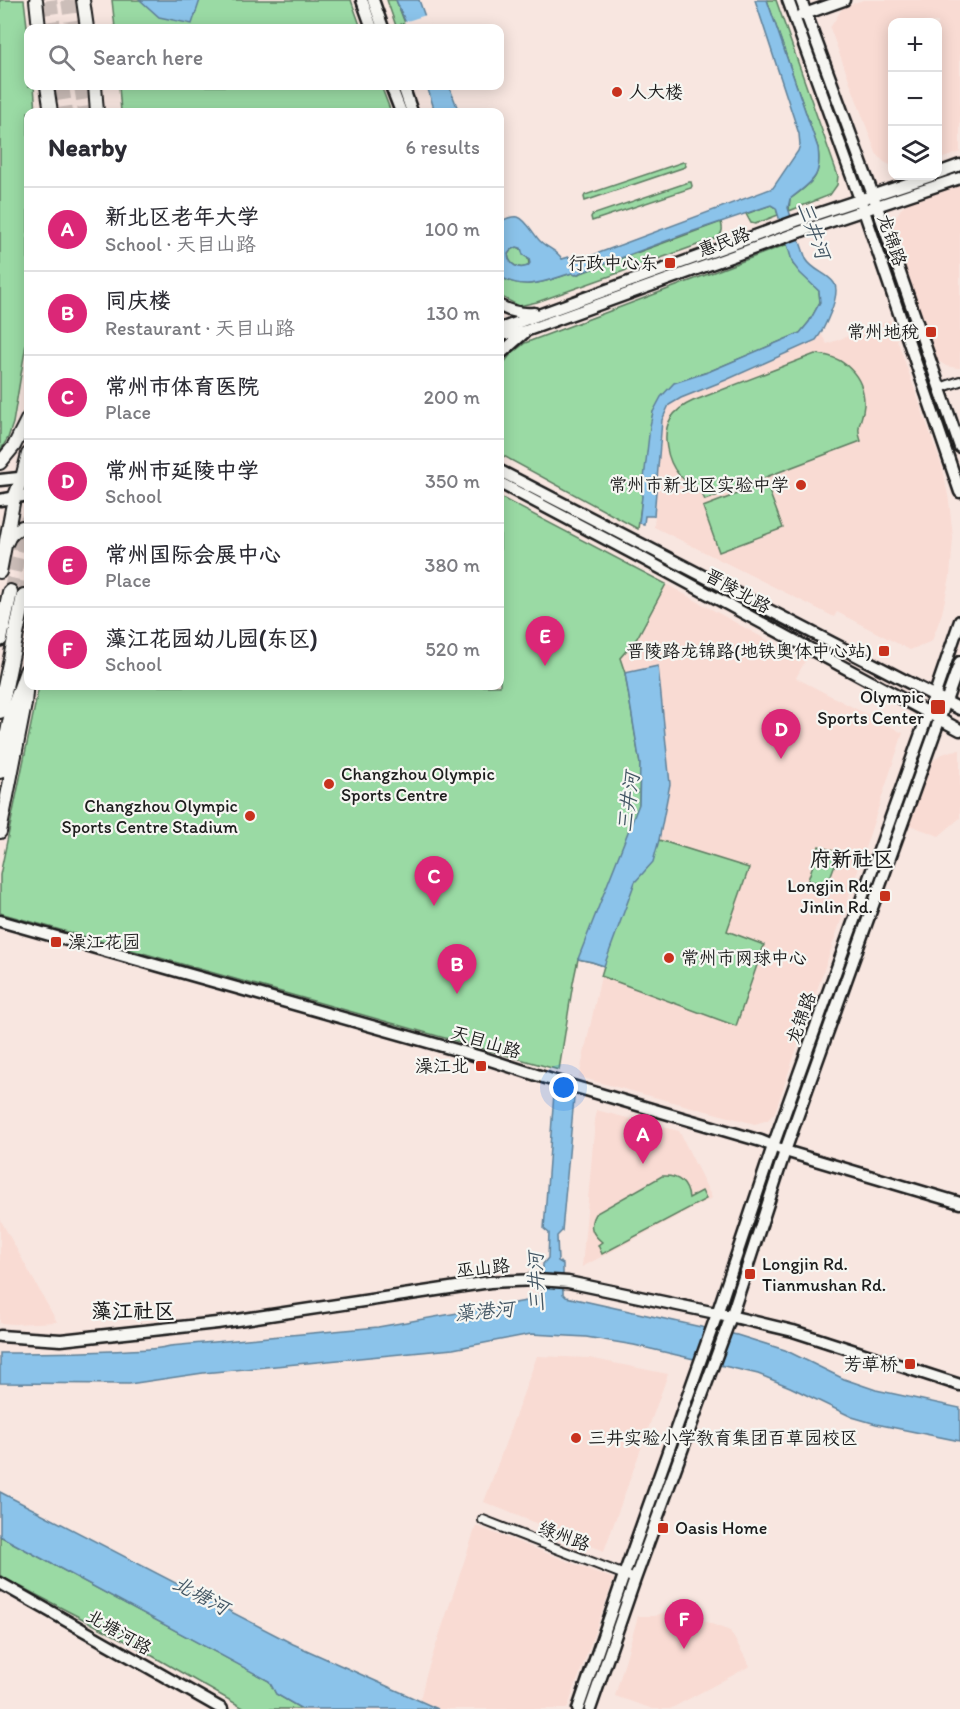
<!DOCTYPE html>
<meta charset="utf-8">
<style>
:root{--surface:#fff;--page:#f7f7f7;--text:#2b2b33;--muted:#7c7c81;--line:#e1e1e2;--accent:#db2777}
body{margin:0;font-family:Itim,"LXGW WenKai TC",sans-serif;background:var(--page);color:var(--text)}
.controls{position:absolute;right:18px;top:18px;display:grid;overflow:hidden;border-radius:12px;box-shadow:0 3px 15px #0003}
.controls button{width:54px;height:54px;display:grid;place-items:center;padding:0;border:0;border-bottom:2px solid var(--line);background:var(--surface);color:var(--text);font:30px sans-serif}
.you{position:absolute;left:564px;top:1088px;width:21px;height:21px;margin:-15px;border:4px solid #fff;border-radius:50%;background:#1a73e8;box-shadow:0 0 0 9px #1a73e833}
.badge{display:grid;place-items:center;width:39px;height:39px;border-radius:50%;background:var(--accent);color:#fff;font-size:20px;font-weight:700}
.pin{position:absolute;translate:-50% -50px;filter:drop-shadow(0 2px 3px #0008)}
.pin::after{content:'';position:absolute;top:32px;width:21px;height:18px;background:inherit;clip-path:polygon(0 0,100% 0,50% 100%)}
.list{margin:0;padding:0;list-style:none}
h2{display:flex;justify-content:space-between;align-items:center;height:78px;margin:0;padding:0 24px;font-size:26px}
h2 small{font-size:20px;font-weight:400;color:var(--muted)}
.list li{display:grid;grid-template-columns:39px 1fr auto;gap:18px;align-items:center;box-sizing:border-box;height:84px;padding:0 24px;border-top:2px solid var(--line)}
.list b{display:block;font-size:22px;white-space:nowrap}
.list p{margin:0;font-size:20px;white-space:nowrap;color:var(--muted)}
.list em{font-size:20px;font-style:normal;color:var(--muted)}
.icon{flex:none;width:33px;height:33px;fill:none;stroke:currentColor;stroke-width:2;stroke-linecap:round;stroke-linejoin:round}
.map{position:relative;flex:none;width:960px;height:1709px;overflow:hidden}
.search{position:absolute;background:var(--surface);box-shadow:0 3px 15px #0003;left:24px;top:24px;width:480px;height:66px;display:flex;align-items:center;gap:15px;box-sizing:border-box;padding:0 21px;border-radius:12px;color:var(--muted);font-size:22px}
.panel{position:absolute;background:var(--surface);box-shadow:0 3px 15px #0003;left:24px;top:108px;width:480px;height:582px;border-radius:12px}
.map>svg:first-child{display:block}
.built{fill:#f9dbd3}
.green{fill:#9adaa4;stroke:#5b7b60;stroke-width:1.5}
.water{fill:#8bc3ea;stroke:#5f8098;stroke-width:1.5;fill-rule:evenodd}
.pier{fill:#f8e6e0}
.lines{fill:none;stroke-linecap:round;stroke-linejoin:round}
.highway-tunnel{stroke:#ccbeb9;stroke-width:14;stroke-dasharray:14 7;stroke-linecap:butt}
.street-casing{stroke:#1c1c1c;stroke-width:12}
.secondary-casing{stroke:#1c1c1c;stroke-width:15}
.primary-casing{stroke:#1c1c1c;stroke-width:16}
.highway-casing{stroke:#1c1c1c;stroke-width:18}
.street{stroke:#f6f6f2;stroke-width:8}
.secondary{stroke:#f6f6f2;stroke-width:10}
.primary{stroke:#f6f6f2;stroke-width:12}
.highway{stroke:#f6f6f2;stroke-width:14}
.poi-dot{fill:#c8321e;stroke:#f6f6f2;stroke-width:2}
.labels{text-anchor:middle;stroke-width:4.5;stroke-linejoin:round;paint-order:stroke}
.poi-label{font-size:18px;fill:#1c1c1c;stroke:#f6f6f2;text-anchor:end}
.street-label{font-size:18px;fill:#1c1c1c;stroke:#f6f6f2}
.water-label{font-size:20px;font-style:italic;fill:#435664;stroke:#f6f6f2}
.quarter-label{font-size:21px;font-weight:bold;fill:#1c1c1c;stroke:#f6f6f2}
</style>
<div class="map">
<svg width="960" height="1709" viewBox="0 0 960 1709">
<rect width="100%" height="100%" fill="#f8e6e0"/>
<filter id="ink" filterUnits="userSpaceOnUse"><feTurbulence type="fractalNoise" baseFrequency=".0167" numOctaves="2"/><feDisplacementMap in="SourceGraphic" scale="12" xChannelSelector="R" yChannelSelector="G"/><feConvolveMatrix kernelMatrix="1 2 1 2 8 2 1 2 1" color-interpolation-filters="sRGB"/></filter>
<g filter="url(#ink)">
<g class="built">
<path d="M863 0H960V152L938 160V22H892V166L884 162 876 153 830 28 843 7Z"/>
<path d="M960 183V368H958L946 366 937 360 893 236 894 221 900 210 908 202 920 196Z"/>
<path d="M890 320 943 469 949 501 953 538 950 577 942 613 932 641 910 650 837 612 834 617 654 527 662 420 669 405 681 398 815 340 821 334 827 344Z"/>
<path d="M666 584 805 661 796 678 903 733 848 900 775 1112 768 1120 755 1124 579 1077 601 976 736 1025 764 945 727 931 749 868 659 840 670 784 658 666 625 673 620 658 636 638Z"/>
<path d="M960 750V818L939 836 907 824 925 773 930 763 940 755 951 751Z"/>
<path d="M596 1110 679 1131 712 1198 582 1267Z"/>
<path d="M0 1219 57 1322 14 1324 0 1323Z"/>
<path d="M537 1356 589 1358 668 1374 604 1551 484 1502Z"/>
<path d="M476 1526 614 1579 567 1709H438L420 1700 426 1675Z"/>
<path d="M672 1609 730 1631 750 1666 670 1709H653L615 1696 638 1616H655Z"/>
</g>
<g class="green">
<path d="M0 0H24L28 35V86H34L36 112H28V332L13 423 8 438 0 451Z"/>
<path d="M112 0H351L361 28H115Z"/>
<path d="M387 0H396L405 23 396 26Z"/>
<path d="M767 0H776L838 176 837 185 830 195 789 211 790 199C812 182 822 179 818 148Z"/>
<path d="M119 86H381L391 112H121Z"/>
<path d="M683 162H685L686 166 685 167 585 201 584 197 585 195Z"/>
<path d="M689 182H691L692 186 691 188 592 221 591 217 592 215Z"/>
<path d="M771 205 776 208 778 215 755 224 751 223 746 214Z"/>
<path d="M721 222C723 229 723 233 717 238L537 302 519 306 500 296V277C526 291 546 281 572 273L576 275Z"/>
<path d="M788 244 793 264 819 291 820 302 809 322 800 333 708 372 688 378 653 412 638 529 500 454V368L511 354 525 343Z"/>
<path d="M517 247C524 249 531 260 528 266 519 270 509 265 508 254L511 250Z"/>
<path d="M815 354C843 355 865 376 864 405 863 421 855 424 861 441L705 500C699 485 690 486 679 475 667 461 661 434 671 418 677 409 684 405 693 401Z"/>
<path d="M766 483 783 528 719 552 703 507Z"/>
<path d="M500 497 666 584 637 638 620 658 625 673 640 764 639 804 659 840 749 868 727 931 764 945 736 1026 601 976 604 966 592 962 578 959 573 983 559 1070 0 913V875L39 686H500Z"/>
<path d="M819 846 839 853 827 886 808 880Z"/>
<path d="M662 1176C678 1175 687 1182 689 1198L702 1191 706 1199 602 1254 598 1245 602 1242C592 1234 588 1226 595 1214Z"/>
<path d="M0 1536 269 1681 276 1694 302 1709H245L135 1646 0 1576Z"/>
</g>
<g class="water">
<path d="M140 0H200L192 24 159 17Z"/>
<path d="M396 0H419L429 28H408Z"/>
<path d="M755 0H767L818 148C822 179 812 181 790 199L788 208 806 259C813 271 827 273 834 283 842 294 823 331 816 340L726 380 681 398 669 405 662 420 654 516H645L644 524 639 523 650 426 653 412 661 397 674 383 708 372 800 333 809 322 820 302 819 291 800 273 793 264 776 208 771 205 685 234 575 275 572 273C545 281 527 291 500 277V222C505 219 511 216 518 217 526 219 534 235 540 241 547 248 558 251 562 259L569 257 572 263 773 188 798 151 800 145 799 134ZM517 247 521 248 523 255 529 259 530 263 528 266C518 270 509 265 508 254L511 250Z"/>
<path d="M427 86H449L459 112H435Z"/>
<path d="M658 666 670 784 659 840 653 862 635 882 604 966 592 962 578 959 639 804 640 764 625 673Z"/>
<path d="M554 1093 574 1098 562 1231 557 1236 558 1261 563 1264V1294L566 1297 737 1335 785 1350 844 1379 876 1390 960 1408V1441L876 1424 852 1417 790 1387 758 1374 634 1345 586 1337 531 1334 453 1349 203 1373 129 1384 0 1383V1353C43 1353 86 1353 129 1350 144 1349 156 1350 170 1346L378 1327 526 1301 535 1298 542 1293 543 1264 548 1258 549 1233 544 1229Z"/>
<path d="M0 1492 293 1644 438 1709H302L276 1694 269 1681 0 1536Z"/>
</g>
<path class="pier" d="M426 15 431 28H407L404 22Z"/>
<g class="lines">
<g class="highway-tunnel">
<path d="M50 0 54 28"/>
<path d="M68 0 72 28"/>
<path d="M62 86 66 112"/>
<path d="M81 86 85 112"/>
<path d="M10 592 28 514"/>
<path d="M24 596 28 577"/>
</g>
<defs>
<g id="street">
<path d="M940 388 960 381"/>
<path d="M483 1520 635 1579"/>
</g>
<g id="secondary">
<path d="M362 0 372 28"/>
<path d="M373 0 383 28"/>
<path d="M788 0 860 199 960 492"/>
<path d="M801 0 873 195 960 447"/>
<path d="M802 15 844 0"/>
<path d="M391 86 401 112"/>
<path d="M403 86 412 112"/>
<path d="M938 173 960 165"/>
<path d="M500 306C511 312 522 314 534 313"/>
<path d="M500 329 796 221 931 176"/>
<path d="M500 334H511L528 330 799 232 960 178"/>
<path d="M500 354 524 333"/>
<path d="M500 471 960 709"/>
<path d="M0 480 28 477"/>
<path d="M500 483 640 557 960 730"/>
<path d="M0 500 28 495"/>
<path d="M0 921 481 1057 552 1080 761 1141 785 1151 960 1203"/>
<path d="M0 1336 61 1340 217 1323 490 1282 537 1280 568 1282 730 1316 793 1331 960 1385"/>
<path d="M0 1583 222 1709"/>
<path d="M578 1709 624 1575 717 1314 773 1146 928 714 960 621"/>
<path d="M590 1709 635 1579 734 1308 785 1151 960 662"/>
</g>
<g id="primary">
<path d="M36 0 39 28"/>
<path d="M83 0 87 28"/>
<path d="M47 86 51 112"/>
<path d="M95 86 97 112"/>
<path d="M0 463 14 446 28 418"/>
<path d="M7 542C9 535 16 530 22 527L28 528"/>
<path d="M0 572 14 498 22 478 28 454"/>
<path d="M0 832 25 704 27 680"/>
</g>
<g id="highway">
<path d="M0 639 10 592"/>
<path d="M0 711 24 596"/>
<path d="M0 771 12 713 27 671"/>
</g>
</defs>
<use href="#street" class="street-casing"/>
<use href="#secondary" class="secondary-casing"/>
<use href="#primary" class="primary-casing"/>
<use href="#highway" class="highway-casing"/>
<use href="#street" class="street"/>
<use href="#secondary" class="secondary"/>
<use href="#primary" class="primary"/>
<use href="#highway" class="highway"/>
</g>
</g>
<g class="poi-dot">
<circle cx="617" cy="92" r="6"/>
<rect x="664" y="257" width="12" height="12" rx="3"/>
<rect x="925" y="326" width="12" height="12" rx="3"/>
<circle cx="801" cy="485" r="6"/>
<rect x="878" y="645" width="12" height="12" rx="3"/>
<rect x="930" y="699" width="16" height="16" rx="3"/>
<circle cx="329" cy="784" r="6"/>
<circle cx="250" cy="816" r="6"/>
<rect x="879" y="890" width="12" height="12" rx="3"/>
<rect x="50" y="936" width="12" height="12" rx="3"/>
<circle cx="669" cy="958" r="6"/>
<rect x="475" y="1060" width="12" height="12" rx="3"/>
<rect x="744" y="1268" width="12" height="12" rx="3"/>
<rect x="904" y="1358" width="12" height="12" rx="3"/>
<circle cx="576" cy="1438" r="6"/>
<rect x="657" y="1522" width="12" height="12" rx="3"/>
</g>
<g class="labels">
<g class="poi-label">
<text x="629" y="98" text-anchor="start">人大楼</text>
<text x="658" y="269">行政中心东</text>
<text x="919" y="338">常州地税</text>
<text x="789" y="491">常州市新北区实验中学</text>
<text x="872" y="657">晋陵路龙锦路(地铁奥体中心站)</text>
<text x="924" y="703">Olympic<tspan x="924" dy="21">Sports Center</tspan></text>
<text x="341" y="780" text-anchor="start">Changzhou Olympic<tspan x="341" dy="21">Sports Centre</tspan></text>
<text x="238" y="812">Changzhou Olympic<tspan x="238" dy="21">Sports Centre Stadium</tspan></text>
<text x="873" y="892">Longjin Rd.<tspan x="873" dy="21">Jinlin Rd.</tspan></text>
<text x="68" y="948" text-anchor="start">澡江花园</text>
<text x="681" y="964" text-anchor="start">常州市网球中心</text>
<text x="469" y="1072">澡江北</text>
<text x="762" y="1270" text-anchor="start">Longjin Rd.<tspan x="762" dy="21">Tianmushan Rd.</tspan></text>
<text x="898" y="1370">芳草桥</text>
<text x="588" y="1444" text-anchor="start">三井实验小学教育集团百草园校区</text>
<text x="675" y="1534" text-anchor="start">Oasis Home</text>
</g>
<g class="street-label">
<text transform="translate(892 240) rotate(71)" y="6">龙锦路</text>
<text transform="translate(724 242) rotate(-20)" y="6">惠民路</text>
<text transform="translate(738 591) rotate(29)" y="6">晋陵北路</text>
<text transform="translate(801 1018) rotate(-70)" y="6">龙锦路</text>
<text transform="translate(486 1042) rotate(17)" y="6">天目山路</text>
<text transform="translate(483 1268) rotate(-6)" y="6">巫山路</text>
<text transform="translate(564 1536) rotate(21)" y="6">绿州路</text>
<text transform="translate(119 1632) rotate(30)" y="6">北塘河路</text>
</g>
<g class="water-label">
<text transform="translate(814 230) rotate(70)" y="7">三井河</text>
<text transform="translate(628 802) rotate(-82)" y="7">三井河</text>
<text transform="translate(536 1282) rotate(-92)" y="7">三井河</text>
<text transform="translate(484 1311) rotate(-5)" y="7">藻港河</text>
<text transform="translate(201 1595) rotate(28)" y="7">北塘河</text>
</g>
<g class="quarter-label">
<text x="852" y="866">府新社区</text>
<text x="133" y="1318">藻江社区</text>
</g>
</g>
</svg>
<div class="controls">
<button>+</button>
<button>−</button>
<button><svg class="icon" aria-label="layers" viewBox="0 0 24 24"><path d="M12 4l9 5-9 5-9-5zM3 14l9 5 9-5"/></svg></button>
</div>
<div class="you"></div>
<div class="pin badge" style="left:643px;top:1164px">A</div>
<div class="pin badge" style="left:457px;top:994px">B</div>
<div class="pin badge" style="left:434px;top:906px">C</div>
<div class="pin badge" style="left:781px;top:759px">D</div>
<div class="pin badge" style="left:545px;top:666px">E</div>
<div class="pin badge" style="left:684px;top:1649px">F</div>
<div class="search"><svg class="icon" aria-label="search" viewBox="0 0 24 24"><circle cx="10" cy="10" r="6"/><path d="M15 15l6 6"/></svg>Search here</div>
<section class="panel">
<h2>Nearby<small>6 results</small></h2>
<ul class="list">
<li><span class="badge">A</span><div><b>新北区老年大学</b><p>School · 天目山路</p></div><em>100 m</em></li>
<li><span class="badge">B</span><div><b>同庆楼</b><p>Restaurant · 天目山路</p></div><em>130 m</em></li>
<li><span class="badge">C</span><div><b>常州市体育医院</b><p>Place</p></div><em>200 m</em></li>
<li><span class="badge">D</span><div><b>常州市延陵中学</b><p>School</p></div><em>350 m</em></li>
<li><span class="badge">E</span><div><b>常州国际会展中心</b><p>Place</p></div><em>380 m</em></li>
<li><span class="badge">F</span><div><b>藻江花园幼儿园(东区)</b><p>School</p></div><em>520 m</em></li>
</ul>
</section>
</div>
